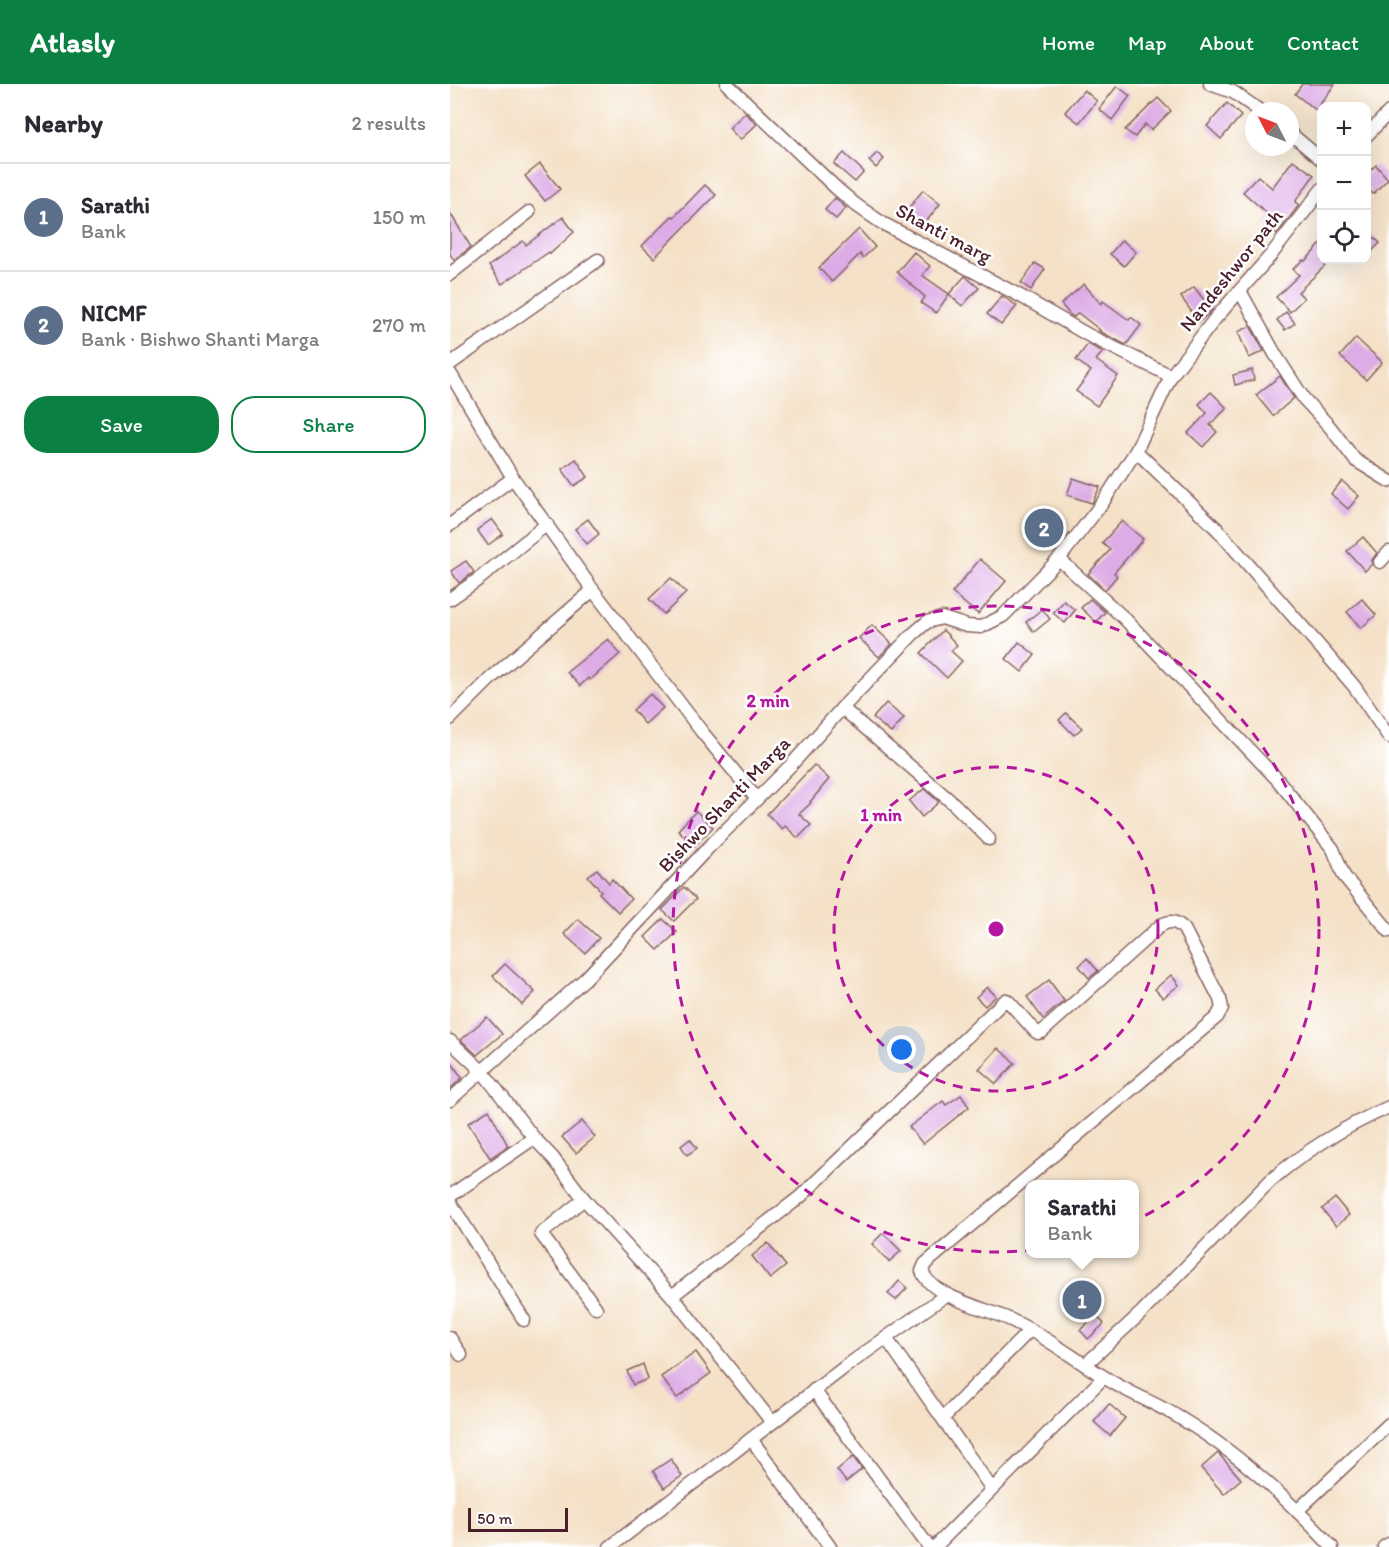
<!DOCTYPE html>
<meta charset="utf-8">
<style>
:root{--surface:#fff;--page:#f2f2f3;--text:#2b2b33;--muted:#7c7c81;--line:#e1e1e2;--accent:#0b8043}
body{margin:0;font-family:Itim,sans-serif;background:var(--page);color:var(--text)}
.controls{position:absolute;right:18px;top:18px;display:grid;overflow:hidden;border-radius:12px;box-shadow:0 6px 24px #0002}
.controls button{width:54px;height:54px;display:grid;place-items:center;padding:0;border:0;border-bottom:2px solid var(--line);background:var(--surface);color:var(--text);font:30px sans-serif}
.compass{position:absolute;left:795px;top:18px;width:54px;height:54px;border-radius:50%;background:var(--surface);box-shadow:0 6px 24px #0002;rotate:312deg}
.scale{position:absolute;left:18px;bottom:15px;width:100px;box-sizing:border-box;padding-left:6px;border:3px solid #4a1f2b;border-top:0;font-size:16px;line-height:21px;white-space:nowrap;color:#4a1f2b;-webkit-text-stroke:4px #fff;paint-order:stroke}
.you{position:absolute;left:452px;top:966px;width:21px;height:21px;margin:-15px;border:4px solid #fff;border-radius:50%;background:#1a73e8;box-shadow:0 0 0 9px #1a73e833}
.badge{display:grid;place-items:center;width:39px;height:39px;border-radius:50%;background:var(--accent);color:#fff;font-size:20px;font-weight:700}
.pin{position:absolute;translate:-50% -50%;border:3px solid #fff;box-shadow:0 2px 6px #0006}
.popup{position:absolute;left:575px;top:1096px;width:114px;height:78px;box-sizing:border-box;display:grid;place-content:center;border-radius:12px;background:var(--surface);filter:drop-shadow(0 2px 4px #0005);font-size:20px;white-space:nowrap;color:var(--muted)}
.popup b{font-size:22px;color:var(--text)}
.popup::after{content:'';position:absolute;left:50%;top:100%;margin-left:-12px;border:12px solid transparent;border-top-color:var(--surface)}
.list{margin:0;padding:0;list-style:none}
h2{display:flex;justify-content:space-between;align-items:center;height:78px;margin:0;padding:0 24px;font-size:26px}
h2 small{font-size:20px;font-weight:400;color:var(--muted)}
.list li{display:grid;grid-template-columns:39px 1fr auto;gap:18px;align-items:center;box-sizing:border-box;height:108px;padding:0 24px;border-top:2px solid var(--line)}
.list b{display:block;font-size:22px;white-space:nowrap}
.list p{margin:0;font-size:20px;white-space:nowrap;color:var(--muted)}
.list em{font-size:20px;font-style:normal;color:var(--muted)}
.actions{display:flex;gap:12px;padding:18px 24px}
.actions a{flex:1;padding:14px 0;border:2px solid var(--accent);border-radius:24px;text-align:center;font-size:21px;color:var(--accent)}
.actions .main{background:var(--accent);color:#fff}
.icon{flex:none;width:33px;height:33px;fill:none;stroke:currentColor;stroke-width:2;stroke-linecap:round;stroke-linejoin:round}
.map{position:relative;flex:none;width:939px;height:1463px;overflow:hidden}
header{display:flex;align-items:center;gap:36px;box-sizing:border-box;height:84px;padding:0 30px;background:var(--accent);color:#fff}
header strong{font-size:28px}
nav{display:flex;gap:33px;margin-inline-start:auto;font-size:21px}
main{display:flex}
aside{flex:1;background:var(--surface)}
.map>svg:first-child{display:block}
.building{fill:#ddace6}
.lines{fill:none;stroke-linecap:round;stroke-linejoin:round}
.street-casing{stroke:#866362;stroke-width:15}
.street{stroke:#fff;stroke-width:12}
.ring{fill:none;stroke:#b5179e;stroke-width:3;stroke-dasharray:10 8}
.labels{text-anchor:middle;stroke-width:5;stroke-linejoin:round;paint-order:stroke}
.street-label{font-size:20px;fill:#4a1f2b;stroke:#fff}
.centre{fill:#b5179e;stroke:#fff;stroke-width:3}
.ring-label{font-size:18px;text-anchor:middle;font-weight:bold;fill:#b5179e;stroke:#fff;stroke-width:5;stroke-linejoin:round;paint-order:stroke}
</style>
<header>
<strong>Atlasly</strong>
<nav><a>Home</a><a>Map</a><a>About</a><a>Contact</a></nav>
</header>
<main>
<aside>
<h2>Nearby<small>2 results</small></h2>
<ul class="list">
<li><span class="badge" style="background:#5c6f8a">1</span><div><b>Sarathi</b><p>Bank</p></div><em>150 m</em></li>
<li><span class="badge" style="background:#5c6f8a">2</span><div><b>NICMF</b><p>Bank · Bishwo Shanti Marga</p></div><em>270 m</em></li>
</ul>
<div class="actions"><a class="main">Save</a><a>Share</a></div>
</aside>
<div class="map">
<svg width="939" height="1463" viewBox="0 0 939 1463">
<rect width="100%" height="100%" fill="#fff"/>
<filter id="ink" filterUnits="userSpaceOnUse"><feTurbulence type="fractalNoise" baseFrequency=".0167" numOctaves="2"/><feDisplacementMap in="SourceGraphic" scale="12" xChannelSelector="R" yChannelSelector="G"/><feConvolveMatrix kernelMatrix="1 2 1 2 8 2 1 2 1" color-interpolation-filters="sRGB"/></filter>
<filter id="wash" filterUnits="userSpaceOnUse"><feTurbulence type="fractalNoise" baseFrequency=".008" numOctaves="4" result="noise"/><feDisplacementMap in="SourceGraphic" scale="24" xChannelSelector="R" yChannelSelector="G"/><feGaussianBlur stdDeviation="1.35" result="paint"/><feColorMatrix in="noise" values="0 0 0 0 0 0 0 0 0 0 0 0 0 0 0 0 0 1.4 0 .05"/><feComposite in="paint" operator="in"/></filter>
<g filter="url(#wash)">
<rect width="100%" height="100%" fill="#f4e1c7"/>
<g id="blocks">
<g class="building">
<path d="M852 0H885L866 26 845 10Z"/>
<path d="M667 2 680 12 662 36 649 25Z"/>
<path d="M634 6 647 17 629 39 615 28Z"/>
<path d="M708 14 721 27 701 46 695 40 685 53 675 46Z"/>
<path d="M777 19 791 32 771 55 757 42Z"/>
<path d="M295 29 307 40 290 56 279 44Z"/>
<path d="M394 69 414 88 405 98 384 80Z"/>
<path d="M427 69 434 75 426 84 419 77Z"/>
<path d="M843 76 864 91 845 118 849 121 827 150 815 139 821 133 793 108 808 92 822 104Z"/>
<path d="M90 80 110 105 95 117 75 92Z"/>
<path d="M926 81 938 95 923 110 916 103V90Z"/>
<path d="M255 101 266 111 204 174 192 162 222 132 224 133Z"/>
<path d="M473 106 490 120 471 144 454 130Z"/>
<path d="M385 114 396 124 386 135 375 126Z"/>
<path d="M0 129 21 163 4 176 0 170Z"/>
<path d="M113 133 124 148 100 170 99 168 52 200 39 182 73 157 76 161Z"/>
<path d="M409 145 425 163 413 174 410 170 382 198 369 184Z"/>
<path d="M916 146 930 159 916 173Z"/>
<path d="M672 156 686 168 674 182 660 170Z"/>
<path d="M872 159V176H881L848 208 854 214 840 228 826 213 849 191 843 185 853 176 855 177Z"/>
<path d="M464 168 480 182 472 191 499 210 486 229 471 219 475 213 447 188Z"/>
<path d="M585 179 595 185 581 206 571 199Z"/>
<path d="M515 192 529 204 512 222 499 210Z"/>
<path d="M634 200 651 220 653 217 679 236 681 233 691 241 676 261 649 247 650 246 628 229 624 233 620 231 611 220Z"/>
<path d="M744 203 762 226 749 238 731 213Z"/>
<path d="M552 212 567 222 551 241 537 230Z"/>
<path d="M836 228 845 239 835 246 827 236Z"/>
<path d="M800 242 814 267 799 274 788 248Z"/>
<path d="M906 254 932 278 916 296 890 272Z"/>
<path d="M638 260 653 268 646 276 668 292 647 322 626 307 641 287 626 276Z"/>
<path d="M802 286 804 296 785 301 783 291Z"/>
<path d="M830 292 844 314 823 332 806 311Z"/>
<path d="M761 308 777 324 760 341 767 348 753 363 738 349 757 329 749 320Z"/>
<path d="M126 375 138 393 124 402 112 385Z"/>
<path d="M623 394 650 403 642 419 617 411Z"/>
<path d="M892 397 909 412 898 425 881 410Z"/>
<path d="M42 435 53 450 38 461 27 446Z"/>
<path d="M138 435 149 450 137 460 125 445Z"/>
<path d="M672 437 693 455 664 489 667 492 655 506 638 490 660 466 652 459Z"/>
<path d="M913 453 927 469 922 476V480L915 487 897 467Z"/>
<path d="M530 475 556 497 528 530 502 509Z"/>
<path d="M16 477 24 488 9 499 1 487Z"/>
<path d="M221 494 236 509 214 530 199 515Z"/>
<path d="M640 515 655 528 646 538 631 524Z"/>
<path d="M912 515 926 531 911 544 897 528Z"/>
<path d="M614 517 625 526 615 539 603 529Z"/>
<path d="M592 525 600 535 584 548 576 538Z"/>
<path d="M422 541 442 560 429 573 409 554Z"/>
<path d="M493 546 507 561 501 567 512 577 497 594 471 569Z"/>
<path d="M158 555 170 570 140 596 138 594 130 602 117 588Z"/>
<path d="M569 558 585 571 572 588 556 575Z"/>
<path d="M200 610 213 624 195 640 183 626Z"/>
<path d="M436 619 454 634 441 649 423 634Z"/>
<path d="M616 629 632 644 624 651 609 636Z"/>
<path d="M364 681 379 695 360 718 361 719 349 730 361 741 348 754 335 742 332 745 317 730Z"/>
<path d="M474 705 489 718 472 733 459 717Z"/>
<path d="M246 727 263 743 245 762 228 746Z"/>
<path d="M147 785 159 799 162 795 181 815 168 828 149 809 151 807 138 792Z"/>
<path d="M234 803 246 815 224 837 212 826Z"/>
<path d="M128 835 149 854 135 869 114 850Z"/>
<path d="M213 835 227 848 208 866 195 853Z"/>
<path d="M637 874 648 887 639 894 629 882Z"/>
<path d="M55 880 85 908 72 921 43 892Z"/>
<path d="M721 891 729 901 713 914 705 905Z"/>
<path d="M599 896 614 917 593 935 577 913Z"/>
<path d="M537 903 546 912 535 922 526 913Z"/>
<path d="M37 933 52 950 27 971 11 956Z"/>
<path d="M548 964 565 979 546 1000 529 985Z"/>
<path d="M0 976 12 994 0 1005Z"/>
<path d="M511 1011 519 1023 473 1060 459 1043 493 1017 496 1021Z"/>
<path d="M39 1026 58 1062 40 1074 18 1039Z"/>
<path d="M132 1037 145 1053 126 1069 112 1053Z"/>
<path d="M240 1055 247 1064 237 1071 231 1062Z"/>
<path d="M885 1114 899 1131 886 1142 872 1125Z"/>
<path d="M433 1149 451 1167 439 1178 422 1160Z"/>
<path d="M318 1159 336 1182 320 1195 302 1172Z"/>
<path d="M449 1197 457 1204 446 1216 438 1210Z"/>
<path d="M646 1231 654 1240 638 1255 630 1246Z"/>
<path d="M246 1268 261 1289 227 1314 211 1293Z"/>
<path d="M193 1280 198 1295 183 1301 177 1287Z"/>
<path d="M659 1320 675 1334 660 1352 644 1338Z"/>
<path d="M768 1369 791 1395 774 1410 751 1384Z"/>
<path d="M403 1373 412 1385 396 1398 387 1386Z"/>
<path d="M221 1375 232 1392 214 1404 203 1387Z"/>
</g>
</g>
</g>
<g filter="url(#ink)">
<use href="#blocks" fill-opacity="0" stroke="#866362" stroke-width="1.5"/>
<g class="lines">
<defs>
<g id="street">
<path d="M277 0 385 103 406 121 432 139 574 214 638 251 721 292"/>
<path d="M760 0 783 8 810 27"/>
<path d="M840 49 872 76"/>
<path d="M916 52 939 28"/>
<path d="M0 190 79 128"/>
<path d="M790 207 825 270 854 315 880 343 905 376 939 397"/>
<path d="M0 280 148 176"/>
<path d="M0 289 63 394 143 506 252 648 306 714"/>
<path d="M686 367 768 446 830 517 904 602 939 653"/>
<path d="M0 441 63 394"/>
<path d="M609 475 675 535 827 695 883 765 894 792 939 847"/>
<path d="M930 478 939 468"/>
<path d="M0 515 29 495 97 440"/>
<path d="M392 624 504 720 539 755"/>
<path d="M0 635 41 594 143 506"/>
<path d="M0 957 32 987 84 1054 103 1074 134 1115 222 1212 322 1338"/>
<path d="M0 1016 136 894 257 765 342 680 392 624 463 550 477 538 492 534 517 542 531 543 553 532 609 475 653 418 686 367 721 292 764 236 821 171 872 105"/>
<path d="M0 1112 84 1054"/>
<path d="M134 1115 91 1150 146 1224"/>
<path d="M0 1118 74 1236"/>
<path d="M222 1212 350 1113 552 919 556 916 559 918 585 947 588 949 592 948 711 841C721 836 726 837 734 845L770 915 772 924 767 933 475 1180 472 1187C481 1214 541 1225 565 1238 597 1253 624 1275 654 1293 678 1309 706 1319 730 1334 787 1368 838 1415 882 1463"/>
<path d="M0 1254 11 1271"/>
<path d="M436 1254 542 1405"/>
<path d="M636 1280 691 1229 820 1097C856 1066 896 1042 939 1023"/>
<path d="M364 1306 479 1463"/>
<path d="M493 1334 580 1246"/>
<path d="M301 1355 380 1463"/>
<path d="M847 1427 939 1340"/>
<path d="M160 1463 395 1283 496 1211"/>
<path d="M485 1463 654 1293"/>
<path d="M934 1463 939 1460"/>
</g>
</defs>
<use href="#street" class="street-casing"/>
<use href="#street" class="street"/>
</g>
</g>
<g class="ring">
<circle cx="546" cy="845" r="162"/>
<circle cx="546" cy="845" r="323"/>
</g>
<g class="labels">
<g class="street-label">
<text transform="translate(494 149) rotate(28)" y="7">Shanti marg</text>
<text transform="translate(781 186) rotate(-51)" y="7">Nandeshwor path</text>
<text transform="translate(274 720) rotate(-46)" y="7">Bishwo Shanti Marga</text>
</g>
</g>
<circle cx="546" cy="845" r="9" class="centre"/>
<g class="ring-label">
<text x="318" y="623">2 min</text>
<text x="431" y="737">1 min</text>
</g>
</svg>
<div class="controls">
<button>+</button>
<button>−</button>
<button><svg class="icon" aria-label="locate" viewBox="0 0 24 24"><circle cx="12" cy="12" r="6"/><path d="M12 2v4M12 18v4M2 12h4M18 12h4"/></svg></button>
</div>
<svg class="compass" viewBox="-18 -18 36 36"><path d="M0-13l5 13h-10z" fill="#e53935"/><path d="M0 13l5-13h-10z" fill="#7c7c81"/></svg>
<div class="scale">50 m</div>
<div class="you"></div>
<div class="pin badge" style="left:632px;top:1216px;background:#5c6f8a">1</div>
<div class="popup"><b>Sarathi</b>Bank</div>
<div class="pin badge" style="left:594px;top:444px;background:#5c6f8a">2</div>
</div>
</main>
